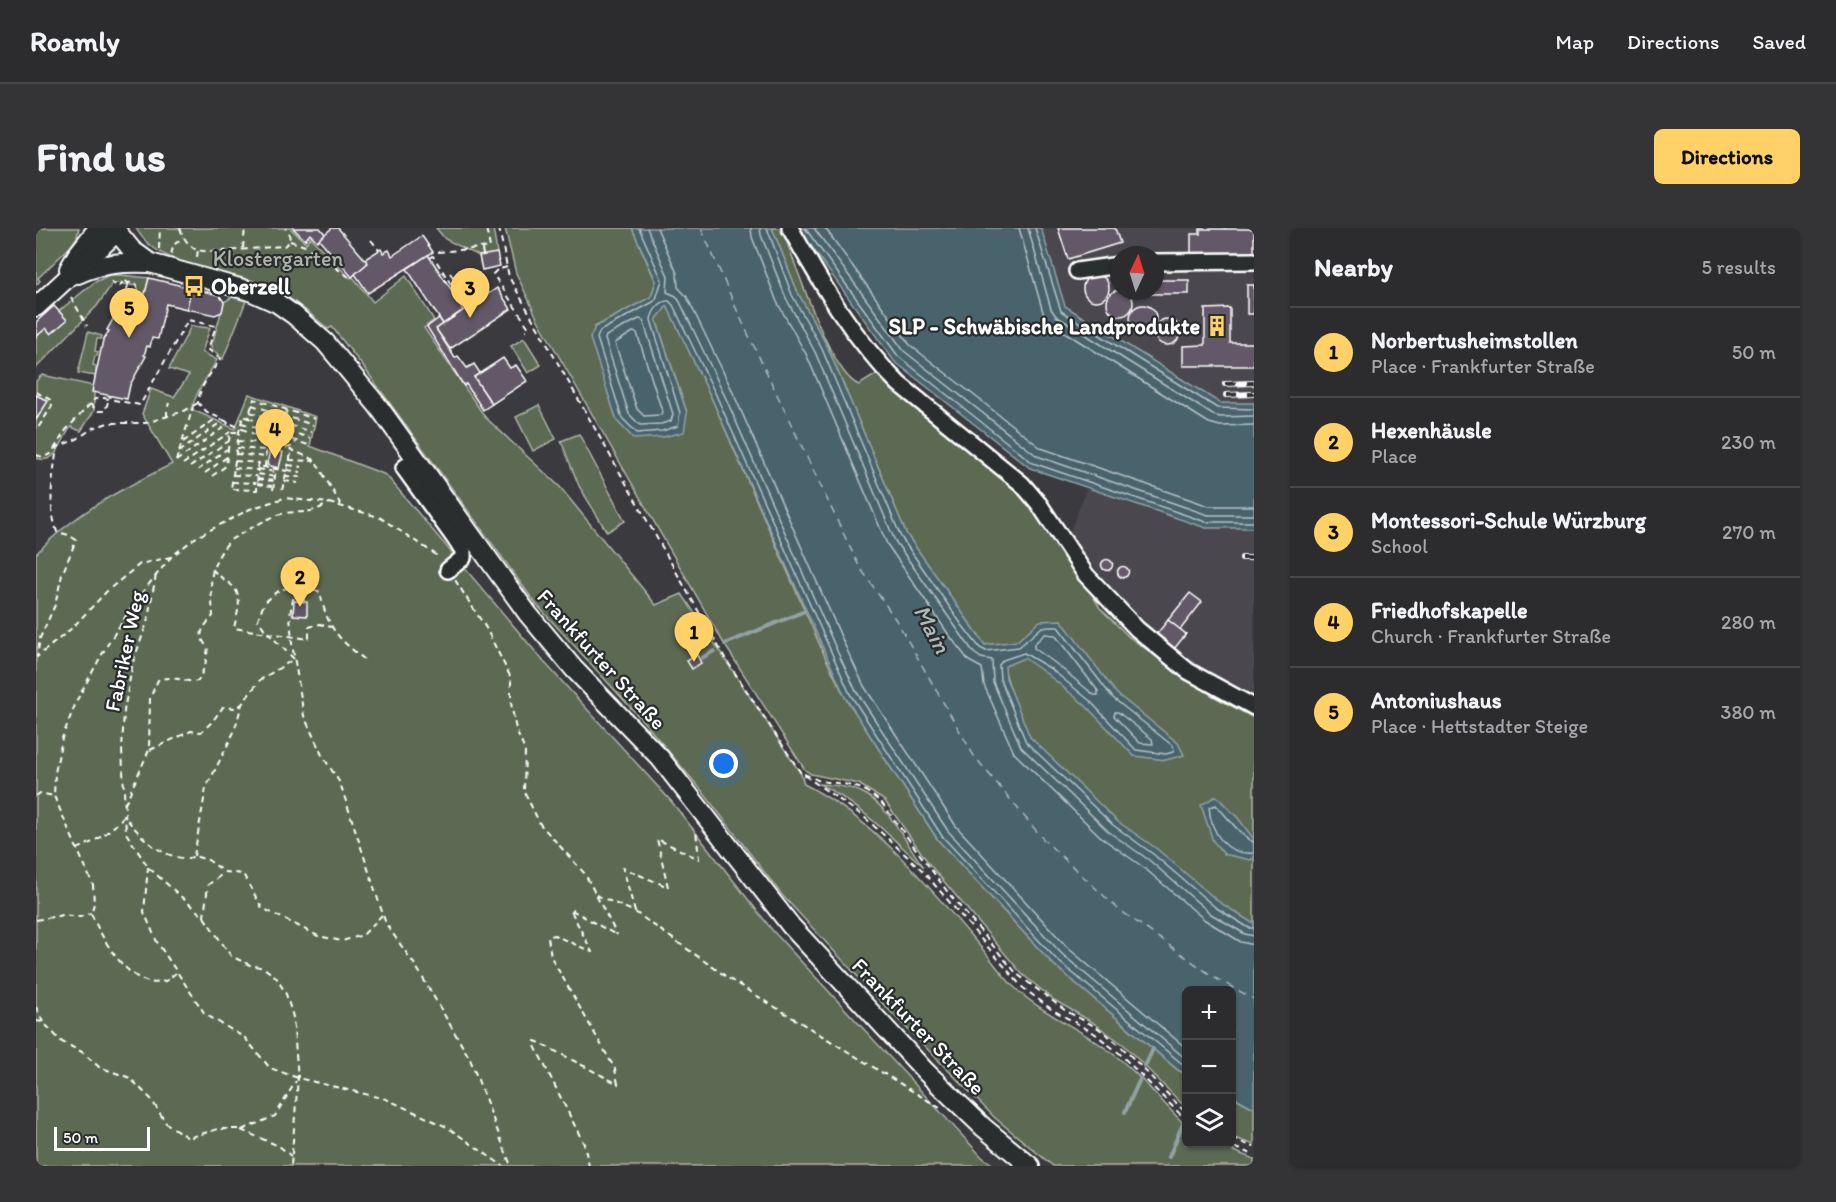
<!DOCTYPE html>
<meta charset="utf-8">
<style>
:root{--surface:#2c2c2f;--page:#343437;--text:#f1f3f6;--muted:#a6a7aa;--line:#48484b;--accent:#ffd166}
body{margin:0;font-family:Itim,sans-serif;background:var(--page);color:var(--text)}
.controls{position:absolute;right:18px;bottom:18px;display:grid;overflow:hidden;border-radius:9px;box-shadow:0 2px 4px #0004}
.controls button{width:54px;height:54px;display:grid;place-items:center;padding:0;border:0;border-bottom:2px solid var(--line);background:var(--surface);color:var(--text);font:30px sans-serif}
.compass{position:absolute;left:1074px;top:18px;width:54px;height:54px;border-radius:50%;background:var(--surface);box-shadow:0 2px 4px #0004;rotate:4deg}
.scale{position:absolute;left:18px;bottom:15px;width:96px;box-sizing:border-box;padding-left:6px;border:3px solid #fff;border-top:0;font-size:16px;line-height:21px;white-space:nowrap;color:#fff;-webkit-text-stroke:4px #2a2d2e;paint-order:stroke}
.you{position:absolute;left:688px;top:536px;width:21px;height:21px;margin:-15px;border:4px solid #fff;border-radius:50%;background:#1a73e8;box-shadow:0 0 0 9px #1a73e833}
.badge{display:grid;place-items:center;width:39px;height:39px;border-radius:50%;background:var(--accent);color:#111;font-size:20px;font-weight:700}
.pin{position:absolute;translate:-50% -50px;filter:drop-shadow(0 2px 3px #0008)}
.pin::after{content:'';position:absolute;top:32px;width:21px;height:18px;background:inherit;clip-path:polygon(0 0,100% 0,50% 100%)}
.list{margin:0;padding:0;list-style:none}
h2{display:flex;justify-content:space-between;align-items:center;height:78px;margin:0;padding:0 24px;font-size:26px}
h2 small{font-size:20px;font-weight:400;color:var(--muted)}
.list li{display:grid;grid-template-columns:39px 1fr auto;gap:18px;align-items:center;box-sizing:border-box;height:90px;padding:0 24px;border-top:2px solid var(--line)}
.list b{display:block;font-size:22px;white-space:nowrap}
.list p{margin:0;font-size:20px;white-space:nowrap;color:var(--muted)}
.list em{font-size:20px;font-style:normal;color:var(--muted)}
.icon{flex:none;width:33px;height:33px;fill:none;stroke:currentColor;stroke-width:2;stroke-linecap:round;stroke-linejoin:round}
.map{position:relative;flex:none;width:1218px;height:938px;overflow:hidden;border-radius:9px}
header{display:flex;align-items:center;gap:36px;box-sizing:border-box;height:84px;padding:0 30px;background:var(--surface);border-bottom:2px solid var(--line)}
header strong{font-size:28px}
nav{display:flex;gap:33px;margin-inline-start:auto;font-size:21px}
.intro{display:flex;align-items:center;justify-content:space-between;box-sizing:border-box;height:144px;padding:0 36px}
h1{margin:0;font-size:42px}
.button{padding:15px 27px;border-radius:9px;background:var(--accent);color:#111;font-size:21px;font-weight:700}
main{display:flex;gap:36px;padding:0 36px}
aside{flex:1;background:var(--surface);border-radius:9px;box-shadow:0 2px 4px #0004}
.map>svg:first-child{display:block}
.built{fill:#4b474f;fill-rule:evenodd}
.green{fill:#5d6a52;stroke:#aeb4a8;stroke-width:1.5}
.water{fill:#48646d;stroke:#91a2a7;stroke-width:1.5}
.lines{fill:none;stroke-linecap:round;stroke-linejoin:round}
.shore{stroke:#b6c1c5;stroke-width:1.5}
.stream{stroke:#91a2a7;stroke-width:4}
.ferry{stroke:#adb9bd;stroke-width:1.5;stroke-dasharray:8 6;stroke-linecap:butt}
.building{fill:#635968;stroke:#fff;stroke-width:1.5}
.minor-casing{stroke:#fff;stroke-width:20}
.major-casing{stroke:#fff;stroke-width:22}
.path{stroke:#fff;stroke-width:2;stroke-dasharray:6 4.5;stroke-linecap:butt}
.minor{stroke:#2a2d2e;stroke-width:15}
.major{stroke:#2a2d2e;stroke-width:18}
.rail-casing{stroke:#fff;stroke-width:6}
.rail{stroke:#2a2d2e;stroke-width:4;stroke-dasharray:11;stroke-linecap:butt}
.labels{text-anchor:middle;stroke-width:4.5;stroke-linejoin:round;paint-order:stroke}
.park-label{font-size:22px;fill:#aeb4a8;stroke:#2a2d2e}
.poi-label{font-size:22px;font-weight:bold;fill:#fff;stroke:#2a2d2e;text-anchor:start}
.street-label{font-size:22px;fill:#fff;stroke:#2a2d2e}
.water-label{font-size:24px;font-style:italic;fill:#adb9bd;stroke:#2a2d2e}
</style>
<header>
<strong>Roamly</strong>
<nav><a>Map</a><a>Directions</a><a>Saved</a></nav>
</header>
<div class="intro"><h1>Find us</h1><a class="button">Directions</a></div>
<main>
<div class="map">
<svg width="1218" height="938" viewBox="0 0 1218 938">
<rect width="100%" height="100%" fill="#3b3a3f"/>
<filter id="ink" filterUnits="userSpaceOnUse"><feTurbulence type="fractalNoise" baseFrequency=".0167" numOctaves="2"/><feDisplacementMap in="SourceGraphic" scale="12" xChannelSelector="R" yChannelSelector="G"/><feConvolveMatrix kernelMatrix="1 2 1 2 8 2 1 2 1" color-interpolation-filters="sRGB"/></filter>
<g filter="url(#ink)">
<g class="built">
<path d="M1005 0H1218V175H1184L1029 78ZM1083 27H1119V63H1083Z"/>
<path d="M1051 260 1170 300H1218V473L1210 470 1109 404 1033 306Z"/>
</g>
<g class="green">
<path d="M0 0H43L41 9 35 18 2 50 4 53 0 57Z"/>
<path d="M100 0H254L270 15 274 9 314 50 317 49 337 74 370 48 398 92 388 100 449 189 524 259 620 377 646 366 765 546 768 556C840 593 891 656 942 716 954 729 964 745 977 758 1004 785 1042 799 1072 822 1101 843 1125 873 1150 898V916H1179L1218 931V938H1017L959 890 848 777 746 667 666 563 607 493 500 376 329 141 296 99 292 101C276 87 259 73 240 62 199 40 123 44 100 0Z"/>
<path d="M400 0H457L461 25 443 28 409 11Z"/>
<path d="M469 0H596L620 54 615 69 559 99 651 185 620 91 631 77 675 169 790 431 809 469 902 612 1017 736 1142 842 1150 846V880L1088 817 1056 794 1018 772 986 746 894 637 849 573 823 556 775 546 769 542 687 414 502 92 480 45Z"/>
<path d="M736 0H745C760 33 793 145 823 157L844 144 986 262 1047 351 1064 380 1093 409 1177 468 1218 490V697L1182 675 1081 594 993 511 973 457 967 437 981 414 949 417 871 307 791 118 762 65Z"/>
<path d="M73 47H84L113 50 107 73 101 58 80 55 76 56 61 78 0 140V109L10 100 15 106 30 92 23 83 59 54Z"/>
<path d="M196 69 210 73 187 131 175 120 188 74Z"/>
<path d="M155 98 174 100 166 124 181 132 162 164 155 181 199 201 213 166 280 189 274 218 350 247 509 435 635 573 737 703 946 929 959 938H0V326C37 285 88 260 136 236L106 186 115 161 138 169 153 147 133 141Z"/>
<path d="M52 104 66 108 65 111H61L59 123 62 124 61 128H59L57 137 60 138V148L42 145Z"/>
<path d="M488 110 505 137 492 145 475 118Z"/>
<path d="M6 147 58 158V183L45 203 35 199C25 211 22 238 0 230V192L11 174 0 167V153Z"/>
<path d="M503 177 520 211 497 223 480 189Z"/>
<path d="M543 206 589 293 571 304 543 258 525 213Z"/>
<path d="M783 556C796 557 812 558 825 564 854 578 869 615 888 639 854 609 824 576 783 556Z"/>
<path d="M1196 868 1218 880V917L1196 909Z"/>
</g>
<g class="water">
<path d="M596 0H736L762 65 791 118 871 307 949 417 981 413 1004 393 1025 392 1081 466 1142 515 1148 527 1130 532 1098 528 1049 477 1011 446 988 430 969 438 970 450 994 509 1081 593 1121 621 1183 674 1218 696V880L1196 868V762H1150V846L1142 842 1017 736 902 612 809 469 675 169 631 78 620 92 651 185 648 204 627 209 598 211 581 193 554 110 559 99 615 69 620 53Z"/>
<path d="M762 0H1005L1029 78 1184 175H1218V300H1170L994 240 858 133Z"/>
<path d="M1180 568 1202 590 1217 610 1218 630 1214 632 1188 626 1177 613 1165 577Z"/>
</g>
<g class="lines">
<g class="shore">
<path d="M603 0 626 52 620 71 617 74 564 103 561 110 586 190 601 205 626 203 642 198 644 185 615 92C616 84 624 72 633 73L637 77 680 167 814 466 906 608 1021 732 1150 839"/>
<path d="M611 0 632 48 631 64 640 68 644 74 687 164 802 425 820 463 912 603 1026 726 1150 831"/>
<path d="M621 0 641 45 642 59 651 69 695 160 811 422 828 458 920 598 1032 720 1150 820"/>
<path d="M715 0 716 9 741 74 771 128 851 316 913 407 933 433 946 440 948 457 978 525 1066 610 1107 639 1169 692 1205 714 1218 717"/>
<path d="M724 0 725 7 750 70 779 124 859 313 938 425 945 430 956 432 957 454 985 519 1073 604 1113 632 1175 686 1209 706 1218 708"/>
<path d="M731 0 756 67 786 121 865 309 926 397 944 420 950 423 983 419 1006 399H1022L1077 470 1137 518 1138 522 1137 524 1130 526 1100 522 1053 472 1015 441 988 425 967 432 963 437 964 451 990 514 1077 597 1117 626 1179 679 1213 700H1218"/>
<path d="M769 0 862 128 997 235 1170 294H1218"/>
<path d="M778 0 868 123 1001 228 1172 287H1218"/>
<path d="M789 0 874 117 1005 220 1173 278H1218"/>
<path d="M983 0 1007 84 1014 95 1173 195 1184 198 1218 197"/>
<path d="M992 0 1015 81 1020 88 1177 187 1184 189 1218 188"/>
<path d="M999 0 1025 83 1181 180 1218 181"/>
<path d="M603 91 607 92 637 186 635 193 625 196 604 197 593 186 569 111 570 108Z"/>
<path d="M597 104 601 105 626 183 625 187 608 188 601 181 579 115Z"/>
<path d="M1009 406 1019 407 1062 463V467H1058L1019 435 998 420V416Z"/>
<path d="M1079 484H1082L1116 511 1117 516 1104 515 1078 488Z"/>
<path d="M1218 614C1209 613 1189 586 1180 577L1173 579C1175 605 1190 628 1218 625"/>
</g>
<g class="stream">
<path d="M689 416 769 383"/>
<path d="M666 430 678 423"/>
<path d="M1109 838 1117 821"/>
<path d="M1089 884 1104 851"/>
<path d="M1133 929 1147 895"/>
</g>
<path class="ferry" d="M665 0 704 89 823 338 860 392 938 528 1008 612 1081 680 1179 750 1218 771"/>
</g>
<g class="building">
<path d="M257 0H284L289 6 281 13 274 6 269 12Z"/>
<path d="M296 0H302L332 35 316 49 283 11Z"/>
<path d="M1022 0H1079L1084 15 1032 31Z"/>
<path d="M1164 1H1218V25L1155 26V6H1164Z"/>
<path d="M386 8 397 24 332 65 319 46 332 35 329 31 345 21 347 25 353 22 356 28Z"/>
<path d="M461 25 464 38 446 42 443 28Z"/>
<path d="M392 27 425 76 424 77 427 82 407 96 371 41Z"/>
<circle cx="1060" cy="60" r="13"/>
<path d="M113 50 155 60 151 81 130 76 122 111 116 110 114 119 111 118 108 127 110 128 94 157 91 171 56 164 67 112 73 103 71 102 86 75 93 79 99 74 107 73Z"/>
<path d="M1119 52H1153V66H1114V63H1119Z"/>
<rect x="1211" y="57" width="7" height="29"/>
<path d="M155 60 183 67 188 74 186 84 179 87 151 81Z"/>
<path d="M461 60 475 81 414 121 400 101Z"/>
<circle cx="1084" cy="75" r="13"/>
<circle cx="1107" cy="90" r="13"/>
<path d="M18 78 31 92 15 106 10 100 0 109V94Z"/>
<path d="M1194 80V115H1218V138H1147V118L1169 117V81Z"/>
<path d="M403 90 407 96 400 101 419 130 422 128 431 140 438 136 444 145 438 149 456 176 447 182 430 156 428 158 391 99Z"/>
<circle cx="1131" cy="104" r="13"/>
<path d="M467 130 474 140 480 137 491 153 456 176 438 149Z"/>
<path d="M0 167 12 173 0 192Z"/>
<path d="M234 222 247 224 243 240 231 237Z"/>
<circle cx="1071" cy="337" r="5.5"/>
<circle cx="1087" cy="344" r="5.5"/>
<path d="M1154 365 1166 374 1144 402 1132 392Z"/>
<path d="M258 373 271 374V388L257 387Z"/>
<path d="M1132 392 1150 406 1138 421 1120 407Z"/>
<path d="M661 427 665 435 656 441 651 433Z"/>
</g>
<g class="lines">
<defs>
<g id="minor">
<path d="M754 0C785 55 817 111 863 156L986 256 1003 276 1050 347 1101 401 1152 443 1218 479"/>
<path d="M1119 34 1218 33"/>
<path d="M1041 43 1083 37"/>
<path d="M380 231 368 240 427 322V330L412 342"/>
</g>
<g id="major">
<path d="M78 0 96 22 114 35 214 63 241 75 258 87 289 114 342 178 492 386 538 441 624 530 755 698 890 844 947 899 994 938"/>
<path d="M33 41 41 27 62 0"/>
<path d="M42 46C64 35 89 34 114 35"/>
<path d="M0 79 81 4"/>
</g>
</defs>
<use href="#minor" class="minor-casing"/>
<use href="#major" class="major-casing"/>
<g class="path">
<path d="M144 0C147 9 152 18 161 22 173 26 231 19 248 18L254 13 253 5 249 0"/>
<path d="M463 0 473 49 689 430 765 545 827 588 886 642 986 759 1015 781 1058 805 1083 825 1150 892"/>
<path d="M335 12 343 22"/>
<path d="M254 13 269 18 313 49"/>
<path d="M207 20 209 0"/>
<path d="M123 21 124 0"/>
<path d="M446 21 447 27"/>
<path d="M402 24 454 19 450 0"/>
<path d="M135 26 138 17 147 9"/>
<path d="M161 29 162 22"/>
<path d="M394 30 397 28 420 64 428 65"/>
<path d="M471 39 461 42 457 46 493 100 489 103"/>
<path d="M414 45 437 76"/>
<path d="M75 53 79 57"/>
<path d="M83 59 88 52 92 55 98 54 101 57 100 66"/>
<path d="M91 62 92 55"/>
<path d="M35 69 51 98"/>
<path d="M0 164 15 172 16 178 0 203"/>
<path d="M54 176 62 183H69L74 168"/>
<path d="M216 177 277 197"/>
<path d="M214 184 275 204"/>
<path d="M131 189V181L133 175"/>
<path d="M212 190 274 210"/>
<path d="M206 195 272 217"/>
<path d="M243 207 251 182"/>
<path d="M202 213 231 215"/>
<path d="M147 214 178 192 180 188"/>
<path d="M201 220 230 222"/>
<path d="M250 220 257 218 260 214"/>
<path d="M143 224 185 194 186 191"/>
<path d="M240 224 241 216"/>
<path d="M200 226 230 229"/>
<path d="M0 227 7 229 15 226 30 202 59 171 68 170 104 177 152 92 180 98 172 121 184 131C176 145 163 158 162 175L171 184 204 200 279 232 305 277"/>
<path d="M253 232 279 233"/>
<path d="M140 233 191 197 192 194"/>
<path d="M140 233 157 179"/>
<path d="M199 233 223 235 222 238 251 243"/>
<path d="M147 236 194 204"/>
<path d="M252 237 266 239"/>
<path d="M222 238 221 262 195 261 203 204 207 188 212 190 218 171 279 191"/>
<path d="M154 239 193 213"/>
<path d="M229 239 231 214"/>
<path d="M198 240 222 242"/>
<path d="M222 241 240 244"/>
<path d="M162 242 191 221"/>
<path d="M251 242 265 244"/>
<path d="M169 245 191 229"/>
<path d="M222 246 239 249"/>
<path d="M197 247 221 248"/>
<path d="M176 248 190 238 194 204H203"/>
<path d="M249 248 264 249"/>
<path d="M221 251 238 253"/>
<path d="M248 253 262 255"/>
<path d="M196 254 220 255"/>
<path d="M221 256 236 258"/>
<path d="M237 262 240 241"/>
<path d="M246 262 256 222"/>
<path d="M135 329 104 336 72 362 36 400 1 429 4 410 19 377 26 347 40 312 33 307 21 304C11 273 17 250 21 219L41 211 57 200 72 195H110L148 183 162 175"/>
<path d="M176 341C182 348 187 350 194 356 209 367 201 385 198 400L273 411V399L284 396 295 399"/>
<path d="M120 347 111 395 97 434 88 483 86 521 90 605 112 639 168 689 195 728 214 737 228 740 240 749 250 766 257 789 262 850 255 938"/>
<path d="M419 352 450 400 475 450V475L480 502 489 523 488 563 504 596 549 646 581 707"/>
<path d="M269 372 257 371 254 387 256 416 268 488 286 527 304 555 350 696 381 740 434 831 475 938"/>
<path d="M258 431 230 403 222 392C229 361 256 352 284 364 291 399 301 410 328 431"/>
<path d="M114 522 155 503 165 504 176 494 187 479 200 480 206 476"/>
<path d="M768 546 784 553 808 556 827 561 845 574 914 667 981 746 1030 783 1062 800 1074 809 1091 824 1150 885"/>
<path d="M0 568 4 565 18 568"/>
<path d="M89 576 113 522 114 470 122 452C139 446 146 455 162 453L169 438 172 420C160 406 166 401 177 388 175 354 170 341 194 312 209 304 224 294 239 288 258 280 271 290 293 275"/>
<path d="M41 621C61 613 74 604 88 588 108 611 120 627 152 631L158 628 172 632 189 644 207 646 226 680 282 708 306 713 327 707 346 687"/>
<path d="M158 628 170 560 198 504 206 476 224 452 258 431"/>
<path d="M112 639 108 684 121 714 169 786 209 810 234 840 262 850 350 871 411 899 467 938"/>
<path d="M560 667 599 684 695 752 904 880"/>
<path d="M599 684 587 640 632 659 621 611 663 631 660 602"/>
<path d="M168 689 172 657 189 644"/>
<path d="M0 692 27 687 44 689 55 685"/>
<path d="M140 745C137 747 132 752 129 753 95 765 65 709 55 685L58 676 57 657 18 568 19 545 26 510 41 472 70 419 100 372 135 329 159 310 214 281 248 270 293 275 343 289 399 326 403 331"/>
<path d="M0 779 7 794 26 814 46 824 63 839 94 850 115 871 130 895 152 910 182 901H208L239 888 260 853"/>
<path d="M0 793 7 794"/>
<path d="M205 902 243 918 255 928"/>
<path d="M1196 911 1218 919"/>
<path d="M1189 916 1218 927"/>
<path d="M553 938 548 916 498 816 499 813 502 814 582 856 579 841 515 729 512 709 518 707 556 724 534 681 580 707"/>
</g>
<use href="#minor" class="minor"/>
<use href="#major" class="major"/>
<defs>
<g id="rail">
<path d="M1189 156 1218 155"/>
<path d="M1190 167 1218 166"/>
<path d="M1206 330H1218"/>
</g>
</defs>
<use href="#rail" class="rail-casing"/>
<use href="#rail" class="rail"/>
</g>
</g>
<defs>
<symbol id="bus-bare" viewBox="-9 -9 18 18"><path d="M-5-6H5V4H4V6H2V4H-2V6H-4V4H-5ZM-3.5-4V0h7V-4ZM-3.5 1.2v1.5H-2V1.2ZM2 1.2v1.5H3.5V1.2Z" fill="#ffd166" stroke="#2a2d2e" stroke-width="2.5" paint-order="stroke"/></symbol>
<symbol id="building-bare" viewBox="-9 -9 18 18"><path d="M-4-6H4V6H1V3H-1V6H-4ZM-2.5-4.3h1.7v1.8h-1.7ZM.8-4.3h1.7v1.8H.8ZM-2.5-1h1.7V.8h-1.7ZM.8-1h1.7V.8H.8Z" fill="#ffd166" stroke="#2a2d2e" stroke-width="2.5" paint-order="stroke"/></symbol>
</defs>
<g fill-rule="evenodd">
<use href="#bus-bare" x="143" y="43" width="30" height="30"/>
<use href="#building-bare" x="1166" y="83" width="30" height="30"/>
</g>
<g class="labels">
<g class="park-label">
<text x="242" y="38">Klostergarten</text>
</g>
<g class="poi-label">
<text x="175" y="66">Oberzell</text>
<text x="1164" y="106" text-anchor="end">SLP - Schwäbische Landprodukte</text>
</g>
<g class="street-label">
<text transform="translate(88 423) rotate(-78)" y="8">Fabriker Weg</text>
<text transform="translate(566 431) rotate(48)" y="8">Frankfurter Straße</text>
<text transform="translate(883 798) rotate(46)" y="8">Frankfurter Straße</text>
</g>
<g class="water-label">
<text transform="translate(896 401) rotate(62)" y="8">Main</text>
</g>
</g>
</svg>
<div class="controls">
<button>+</button>
<button>−</button>
<button><svg class="icon" aria-label="layers" viewBox="0 0 24 24"><path d="M12 4l9 5-9 5-9-5zM3 14l9 5 9-5"/></svg></button>
</div>
<svg class="compass" viewBox="-18 -18 36 36"><path d="M0-13l5 13h-10z" fill="#e53935"/><path d="M0 13l5-13h-10z" fill="#a6a7aa"/></svg>
<div class="scale">50 m</div>
<div class="you"></div>
<div class="pin badge" style="left:658px;top:434px">1</div>
<div class="pin badge" style="left:264px;top:379px">2</div>
<div class="pin badge" style="left:434px;top:90px">3</div>
<div class="pin badge" style="left:239px;top:231px">4</div>
<div class="pin badge" style="left:93px;top:110px">5</div>
</div>
<aside>
<h2>Nearby<small>5 results</small></h2>
<ul class="list">
<li><span class="badge">1</span><div><b>Norbertusheimstollen</b><p>Place · Frankfurter Straße</p></div><em>50 m</em></li>
<li><span class="badge">2</span><div><b>Hexenhäusle</b><p>Place</p></div><em>230 m</em></li>
<li><span class="badge">3</span><div><b>Montessori-Schule Würzburg</b><p>School</p></div><em>270 m</em></li>
<li><span class="badge">4</span><div><b>Friedhofskapelle</b><p>Church · Frankfurter Straße</p></div><em>280 m</em></li>
<li><span class="badge">5</span><div><b>Antoniushaus</b><p>Place · Hettstadter Steige</p></div><em>380 m</em></li>
</ul>
</aside>
</main>
